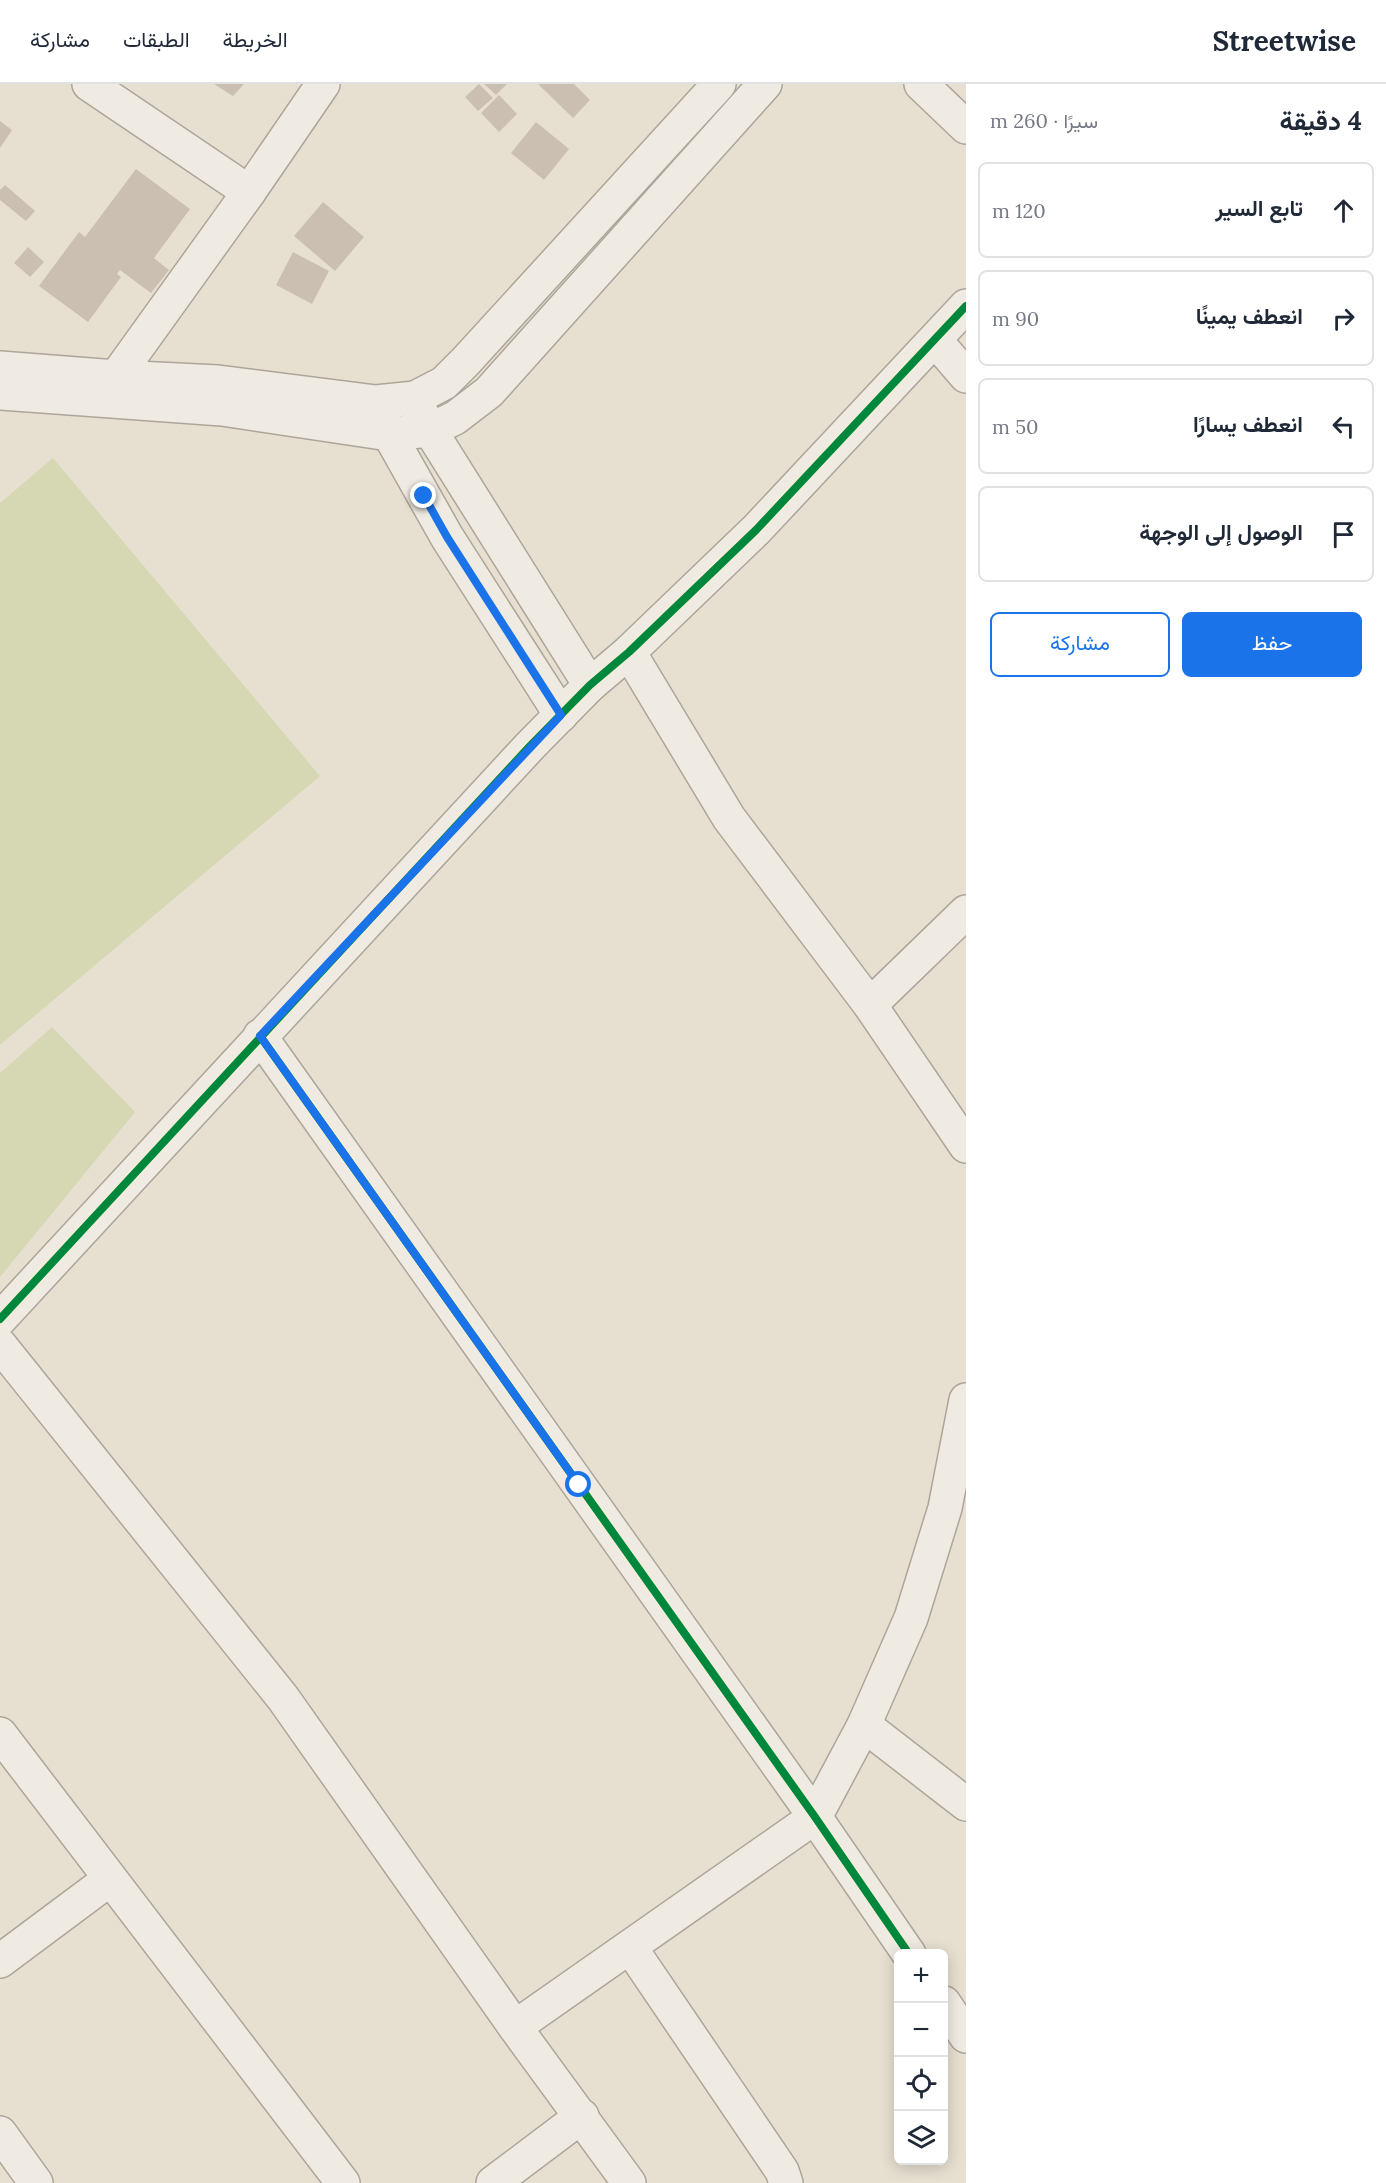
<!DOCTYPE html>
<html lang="ar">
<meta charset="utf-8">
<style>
:root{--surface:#fff;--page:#f2f2f3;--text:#1f2937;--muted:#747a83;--line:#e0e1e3;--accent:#1a73e8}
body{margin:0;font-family:Lora,Vazirmatn,serif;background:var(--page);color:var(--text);direction:rtl}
.controls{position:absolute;right:18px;bottom:18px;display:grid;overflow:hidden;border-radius:9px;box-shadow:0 3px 15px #0003}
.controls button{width:54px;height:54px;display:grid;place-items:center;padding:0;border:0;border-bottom:2px solid var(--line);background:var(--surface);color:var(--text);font:30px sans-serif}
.stop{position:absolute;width:18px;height:18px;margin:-14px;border:4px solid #1a73e8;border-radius:50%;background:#fff}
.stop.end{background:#1a73e8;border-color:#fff;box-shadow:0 2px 6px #0008}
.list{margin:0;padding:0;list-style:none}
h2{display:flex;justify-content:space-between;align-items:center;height:78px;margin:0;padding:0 24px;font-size:26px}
h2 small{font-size:20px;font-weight:400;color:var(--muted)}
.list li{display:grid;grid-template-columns:39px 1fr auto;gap:18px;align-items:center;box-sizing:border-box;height:96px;margin:0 12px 12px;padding:0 12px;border:2px solid var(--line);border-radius:9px}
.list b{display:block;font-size:22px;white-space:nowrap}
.list em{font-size:20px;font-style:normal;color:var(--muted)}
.actions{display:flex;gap:12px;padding:18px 24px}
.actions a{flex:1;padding:14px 0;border:2px solid var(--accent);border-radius:9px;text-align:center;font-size:21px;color:var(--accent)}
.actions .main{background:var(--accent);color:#fff}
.icon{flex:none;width:33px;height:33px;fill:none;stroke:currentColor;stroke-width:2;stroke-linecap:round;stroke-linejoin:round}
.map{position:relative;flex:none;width:966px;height:2099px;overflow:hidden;direction:ltr}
header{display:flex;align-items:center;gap:36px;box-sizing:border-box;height:84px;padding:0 30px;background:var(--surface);border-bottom:2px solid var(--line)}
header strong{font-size:28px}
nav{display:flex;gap:33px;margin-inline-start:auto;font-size:21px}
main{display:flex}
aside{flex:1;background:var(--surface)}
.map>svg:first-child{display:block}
.green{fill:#d6d7b3}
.building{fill:#cbbfb2}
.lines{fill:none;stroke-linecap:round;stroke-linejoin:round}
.minor-casing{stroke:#ada599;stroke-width:36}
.tertiary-casing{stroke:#ada599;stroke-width:36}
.minor{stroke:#efebe3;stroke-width:33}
.tertiary{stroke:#efebe3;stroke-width:33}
.cycleway-casing{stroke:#f7eed8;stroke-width:11}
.cycleway{stroke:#00873e;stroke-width:8}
.route{stroke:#1a73e8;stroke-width:8}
</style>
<header>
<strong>Streetwise</strong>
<nav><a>الخريطة</a><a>الطبقات</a><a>مشاركة</a></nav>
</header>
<main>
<aside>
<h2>4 دقيقة<small>سيرًا · 260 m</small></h2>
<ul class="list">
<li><svg class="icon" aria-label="ahead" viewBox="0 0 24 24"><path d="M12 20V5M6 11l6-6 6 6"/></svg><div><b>تابع السير</b></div><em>120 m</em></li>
<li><svg class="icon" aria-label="right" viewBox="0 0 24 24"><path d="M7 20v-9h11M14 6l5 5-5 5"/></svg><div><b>انعطف يمينًا</b></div><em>90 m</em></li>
<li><svg class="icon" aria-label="left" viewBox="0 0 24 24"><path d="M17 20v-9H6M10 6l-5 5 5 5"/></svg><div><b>انعطف يسارًا</b></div><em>50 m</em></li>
<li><svg class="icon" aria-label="arrive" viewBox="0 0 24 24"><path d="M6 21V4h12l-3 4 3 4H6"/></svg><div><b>الوصول إلى الوجهة</b></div></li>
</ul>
<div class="actions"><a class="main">حفظ</a><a>مشاركة</a></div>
</aside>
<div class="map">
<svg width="966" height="2099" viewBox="0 0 966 2099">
<rect width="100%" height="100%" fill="#e7e0d1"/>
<g class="green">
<path d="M53 374 320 692 0 961V419Z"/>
<path d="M52 943 135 1028 0 1193V989Z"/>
</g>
<g class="building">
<path d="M214 0H244L233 12Z"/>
<path d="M479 0 493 14 478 27 465 13Z"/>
<path d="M484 0H507L496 11Z"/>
<path d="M538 0H574L590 16 573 34Z"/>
<path d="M499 11 517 30 499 48 481 29Z"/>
<path d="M0 37 12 46 0 64Z"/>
<path d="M536 38 569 65 544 96 511 69Z"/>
<path d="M136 85 190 125 154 174 169 186 151 209 120 186 117 190 121 193 88 238 39 202 79 148 85 153Z"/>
<path d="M5 101 35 127 26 137 0 116V106Z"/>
<path d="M323 118 364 153 335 187 294 152Z"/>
<path d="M28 163 44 178 30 193 14 179Z"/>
<path d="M293 168 329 187 312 220 276 201Z"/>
</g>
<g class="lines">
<defs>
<g id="minor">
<path d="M89 0 249 108 116 293"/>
<path d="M921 0 966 43"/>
<path d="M249 108 323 0"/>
<path d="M935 256 966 292"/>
<path d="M418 322 430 346 590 601"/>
<path d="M379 325 389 350 447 453 561 631"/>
<path d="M629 568 729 734 870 921 966 1062"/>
<path d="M870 921 966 828"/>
<path d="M260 952 815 1733 909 1870"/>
<path d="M0 1235 530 662 590 601 629 568 756 446 966 222"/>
<path d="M0 1261 283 1614 515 1943 629 2099"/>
<path d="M864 1641 966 1720"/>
<path d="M0 1650 343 2099"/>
<path d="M630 1863 782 2087 786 2099"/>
<path d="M0 1877 110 1795"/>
<path d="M944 1919 966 1952"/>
<path d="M515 1943 815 1733 864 1641 911 1534 945 1424 966 1316"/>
<path d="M0 2049 36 2099"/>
<path d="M493 2099 582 2032"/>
</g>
<g id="tertiary">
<path d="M0 284 116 293 218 298 376 318 415 314 444 299 466 277 719 0"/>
<path d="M0 309 222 325 389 350 430 346 455 334 489 308 765 0"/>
</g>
</defs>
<use href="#minor" class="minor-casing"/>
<use href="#tertiary" class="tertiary-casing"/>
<use href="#minor" class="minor"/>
<use href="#tertiary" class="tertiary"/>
<defs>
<g id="cycleway">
<path d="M260 952 815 1733 909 1870"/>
<path d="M0 1235 530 662 590 601 629 568 756 446 966 222"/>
</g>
</defs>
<use href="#cycleway" class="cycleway-casing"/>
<use href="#cycleway" class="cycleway"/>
</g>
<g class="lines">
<path class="route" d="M424 412 447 453 561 631 260 952 579 1401"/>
</g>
</svg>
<div class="controls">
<button>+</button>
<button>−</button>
<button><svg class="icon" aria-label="locate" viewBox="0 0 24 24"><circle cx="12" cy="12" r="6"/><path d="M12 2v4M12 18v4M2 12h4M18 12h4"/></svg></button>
<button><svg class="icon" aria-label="layers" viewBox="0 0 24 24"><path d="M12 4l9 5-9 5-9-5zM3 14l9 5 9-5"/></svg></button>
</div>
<div class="stop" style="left:579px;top:1401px"></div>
<div class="stop end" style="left:424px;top:412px"></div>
</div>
</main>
